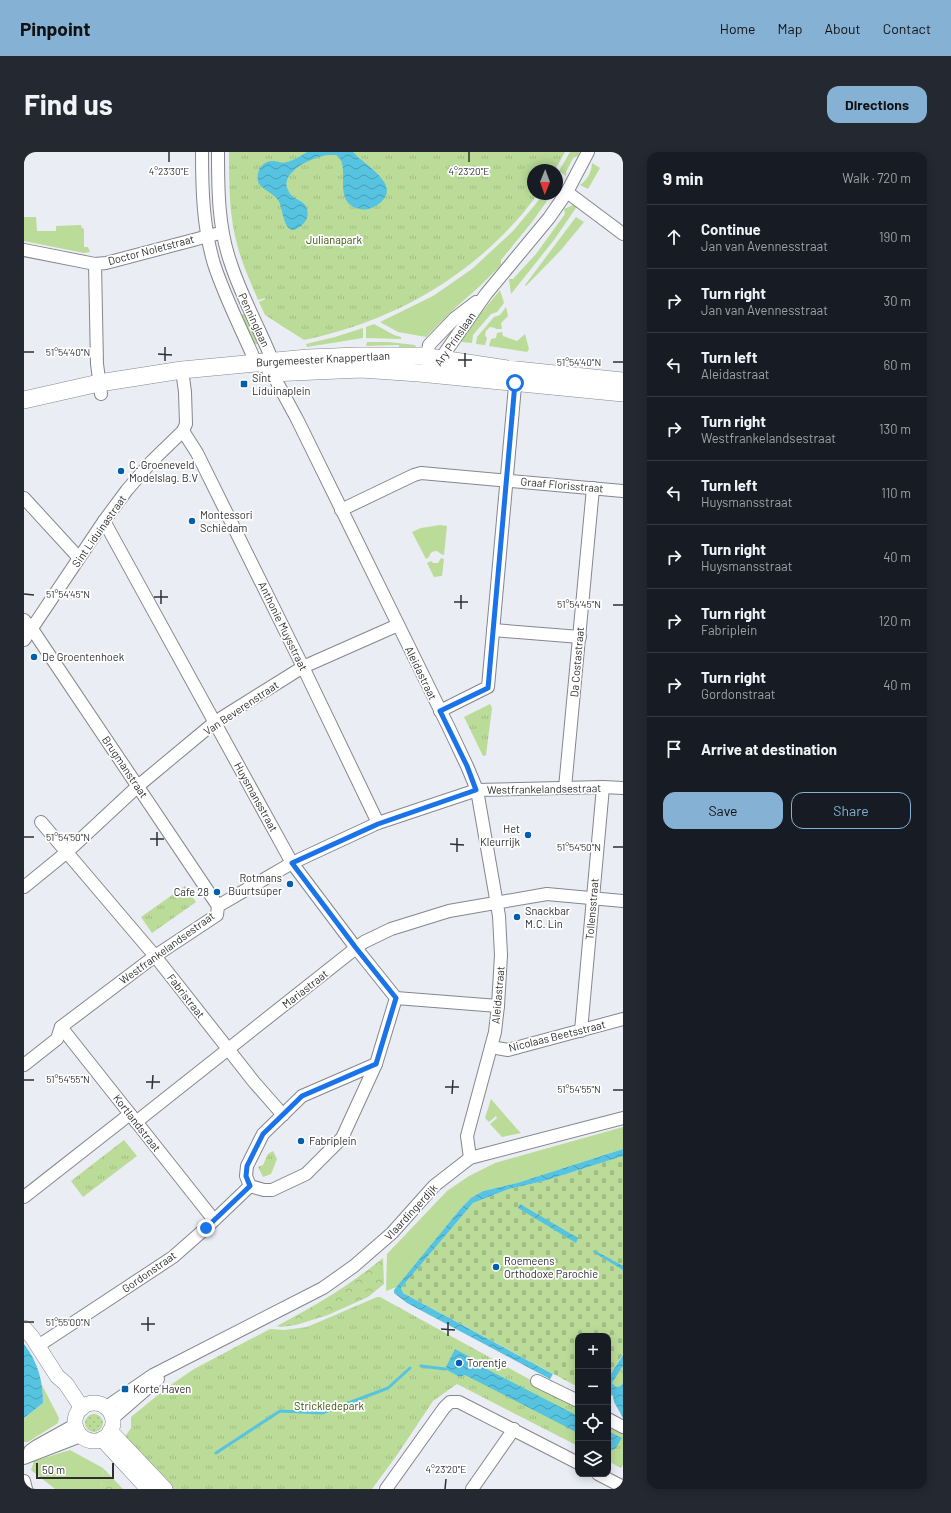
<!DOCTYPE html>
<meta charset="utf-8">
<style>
:root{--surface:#171b24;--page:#242831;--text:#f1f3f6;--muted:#9ea1a6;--line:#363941;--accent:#85b1d5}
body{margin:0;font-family:Barlow,sans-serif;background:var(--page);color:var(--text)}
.controls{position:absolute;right:12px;bottom:12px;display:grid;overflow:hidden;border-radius:8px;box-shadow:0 2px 10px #0003}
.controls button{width:36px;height:36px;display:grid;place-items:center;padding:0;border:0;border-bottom:1px solid var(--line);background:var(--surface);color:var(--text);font:20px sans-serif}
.compass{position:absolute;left:503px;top:12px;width:36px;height:36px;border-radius:50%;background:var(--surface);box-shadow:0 2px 10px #0003;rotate:181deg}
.scale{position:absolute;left:12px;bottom:10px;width:78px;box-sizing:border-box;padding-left:4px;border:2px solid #2f2f32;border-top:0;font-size:11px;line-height:14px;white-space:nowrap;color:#2f2f32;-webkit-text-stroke:3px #fff;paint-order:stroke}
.stop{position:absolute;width:12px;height:12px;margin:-9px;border:3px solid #1a73e8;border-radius:50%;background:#fff}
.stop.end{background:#1a73e8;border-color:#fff;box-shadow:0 1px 4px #0008}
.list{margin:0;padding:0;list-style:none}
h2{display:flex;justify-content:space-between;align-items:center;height:52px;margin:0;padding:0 16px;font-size:17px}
h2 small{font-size:13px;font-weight:400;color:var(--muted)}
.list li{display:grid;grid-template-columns:26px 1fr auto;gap:12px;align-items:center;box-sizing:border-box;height:64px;padding:0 16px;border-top:1px solid var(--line)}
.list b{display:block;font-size:15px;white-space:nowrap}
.list p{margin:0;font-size:13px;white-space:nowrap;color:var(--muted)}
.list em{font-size:13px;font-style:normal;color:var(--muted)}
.actions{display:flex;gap:8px;padding:12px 16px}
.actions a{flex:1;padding:9px 0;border:1px solid var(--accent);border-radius:12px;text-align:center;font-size:14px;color:var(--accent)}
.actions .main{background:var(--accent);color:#111}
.icon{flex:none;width:22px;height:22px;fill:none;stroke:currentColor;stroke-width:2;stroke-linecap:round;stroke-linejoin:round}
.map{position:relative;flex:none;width:599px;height:1337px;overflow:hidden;border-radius:12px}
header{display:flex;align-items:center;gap:24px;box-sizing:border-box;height:56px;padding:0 20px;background:var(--accent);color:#111}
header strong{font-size:19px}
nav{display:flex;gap:22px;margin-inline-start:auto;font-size:14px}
.intro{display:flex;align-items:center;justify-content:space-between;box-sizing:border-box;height:96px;padding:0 24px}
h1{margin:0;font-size:28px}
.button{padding:10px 18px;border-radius:12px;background:var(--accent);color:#111;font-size:14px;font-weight:700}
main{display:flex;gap:24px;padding:0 24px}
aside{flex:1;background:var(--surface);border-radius:12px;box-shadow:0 2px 10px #0003}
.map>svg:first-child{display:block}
.grass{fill:#badc98}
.forest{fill:url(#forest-crowns)}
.cemetery{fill:url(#cemetery-stones)}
.park{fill:url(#park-tufts)}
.garden{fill:url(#garden-dots)}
.water{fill:url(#water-waves)}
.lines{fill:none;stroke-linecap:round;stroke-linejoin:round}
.stream{stroke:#56c3e0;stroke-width:3}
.minor-casing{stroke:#85878d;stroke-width:14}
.tertiary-casing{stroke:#85878d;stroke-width:16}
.secondary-casing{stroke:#85878d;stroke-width:18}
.minor{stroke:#fff;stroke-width:12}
.tertiary{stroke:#fff;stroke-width:15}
.secondary{stroke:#fff;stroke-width:17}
.route{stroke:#1a73e8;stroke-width:5}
.ticks{fill:none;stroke:#2f2f32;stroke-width:1.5}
.poi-dot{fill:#0160ad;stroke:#fff;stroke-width:1.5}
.labels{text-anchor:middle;stroke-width:3.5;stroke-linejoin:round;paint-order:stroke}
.park-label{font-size:11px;fill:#335200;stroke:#fff}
.street-label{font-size:11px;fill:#2f2f32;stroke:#fff}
.poi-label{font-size:11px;fill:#2f2f32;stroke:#fff;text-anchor:start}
.ticks-label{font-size:10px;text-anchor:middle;fill:#2f2f32;stroke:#fff;stroke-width:3.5;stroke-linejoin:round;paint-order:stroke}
</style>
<header>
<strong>Pinpoint</strong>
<nav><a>Home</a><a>Map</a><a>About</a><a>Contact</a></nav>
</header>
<div class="intro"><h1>Find us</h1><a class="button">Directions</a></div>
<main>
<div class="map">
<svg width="599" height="1337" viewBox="0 0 599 1337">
<defs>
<pattern id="forest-crowns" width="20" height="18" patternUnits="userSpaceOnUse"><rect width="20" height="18" fill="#badc98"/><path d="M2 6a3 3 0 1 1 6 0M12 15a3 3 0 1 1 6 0" fill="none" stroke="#a0bd83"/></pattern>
<pattern id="cemetery-stones" width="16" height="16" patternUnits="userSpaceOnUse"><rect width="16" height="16" fill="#badc98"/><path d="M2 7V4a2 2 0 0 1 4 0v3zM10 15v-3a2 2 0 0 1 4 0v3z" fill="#a0bd83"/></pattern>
<pattern id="park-tufts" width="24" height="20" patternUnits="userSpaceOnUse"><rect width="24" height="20" fill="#badc98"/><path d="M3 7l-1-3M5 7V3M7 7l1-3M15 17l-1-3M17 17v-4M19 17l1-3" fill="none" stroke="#a0bd83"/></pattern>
<pattern id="garden-dots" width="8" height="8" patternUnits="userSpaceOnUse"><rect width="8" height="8" fill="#badc98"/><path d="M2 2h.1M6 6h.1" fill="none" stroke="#a0bd83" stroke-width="1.8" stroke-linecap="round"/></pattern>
<pattern id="water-waves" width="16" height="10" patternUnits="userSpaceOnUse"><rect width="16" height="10" fill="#56c3e0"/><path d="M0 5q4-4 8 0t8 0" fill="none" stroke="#489fb6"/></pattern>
</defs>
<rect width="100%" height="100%" fill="#eaedf4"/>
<g class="grass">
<path d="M546 0H556L554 4 549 6 542 20V24L535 19Z"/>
<path d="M568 11 576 16 564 37 556 33C563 28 568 20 568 11Z"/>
<path d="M520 42H528L508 70 477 108V113L456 134 430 157 402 185 374 180 356 170 409 144 448 117 489 79Z"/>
<path d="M549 53H554L530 88 487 142 485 127H489L512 102 541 62 540 57Z"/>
<path d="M0 65H12L13 79H32V74L57 73 58 76 60 77V95H64L66 100 60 101 0 89Z"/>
<path d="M552 65 560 70 537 98 502 134 501 133Z"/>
<path d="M476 138 480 151 473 160 467 162 449 183 448 191 437 190 440 182Z"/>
<path d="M482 155 484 164 477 171 478 177H472L471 176 466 175 462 179 461 183 463 186 461 193 452 192 453 185 470 165 476 163Z"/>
<path d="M222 161 237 192H228L214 164Z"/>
<path d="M350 172 370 183 377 185V187L342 186V175Z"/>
<path d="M339 176V186L283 195 282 192 311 185Z"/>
<path d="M478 180 479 184 493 189 501 182 505 197 503 200 465 194 467 187 472 186 473 181Z"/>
<path d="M343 190H364L391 193 392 195 375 196V193L342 194Z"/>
<path d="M416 373 423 374 420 403 417 402 413 399C408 399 406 401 405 405L402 407 388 380 397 376Z"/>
<path d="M417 406 420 407 418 424 410 425 403 411 407 409 409 411H414Z"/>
<path d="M467 947 493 977 497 981 478 985 466 972 473 966 472 964 465 970 461 966Z"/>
<path d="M599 975V997L493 1031 459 1039 447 1046 437 1056 373 1135 362 1139 363 1102 423 1039 445 1024 471 1011Z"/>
<path d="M18 1233 35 1266 34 1271 4 1290H0V1266L19 1251Z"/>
<path d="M46 1298 79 1316 77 1337H31L7 1318 10 1309Z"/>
</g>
<g class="forest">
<path d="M359 1106 360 1132 344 1145 304 1163 272 1173 256 1175 253 1174C291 1154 326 1133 359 1106Z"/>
<path d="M599 1214V1231L597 1234 592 1235 588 1231Z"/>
<path d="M79 1316 99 1337H77Z"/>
</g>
<path class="cemetery" d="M599 1004V1202L584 1226V1184H554V1235L379 1141 377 1136 449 1051 485 1037 520 1029Z"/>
<g class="park">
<path d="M205 0H541L531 18H509V42H514C456 120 375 168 280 188L241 163 235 150 241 147V146L234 148C227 131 219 114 214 96 205 65 205 32 205 0Z"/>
<path d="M466 552 468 556 462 603 459 604 440 565Z"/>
<path d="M161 734 172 750 128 781 117 765Z"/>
<path d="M100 988 113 1004 59 1045 47 1029Z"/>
<path d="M249 999 253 1007 247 1022 239 1025 234 1015 239 1013 244 1002Z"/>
<path d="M353 1145H356L554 1254V1294L433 1232 409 1249 373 1303 348 1337H147L100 1286 107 1276V1265L145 1234 170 1217 246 1177 260 1178 283 1175Z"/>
<path d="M584 1270 599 1279V1313L597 1316 584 1309Z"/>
</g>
<circle class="garden" cx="70" cy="1271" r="9"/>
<g class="water">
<path d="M283 0H329C339 12 379 33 356 51 351 55 343 59 336 57 306 51 329 13 312 3 296 0 254 19 264 38 267 47 277 47 282 54 284 60 285 66 280 71 259 93 260 56 254 48 249 41 241 39 235 32 231 22 236 10 248 9 254 9 258 12 263 10 270 8 277 4 283 0Z"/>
<path d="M599 997V1004L520 1029 485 1037 449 1051 377 1136 379 1141 529 1222 526 1227 383 1151 370 1141V1138L437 1056 447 1046 459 1039 493 1031Z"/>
<path d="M496 1052 554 1086 552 1091 494 1056Z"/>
<path d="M570 1098 599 1114V1118L569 1100Z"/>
<path d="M0 1192C14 1210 19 1229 19 1251L0 1266Z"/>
<path d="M431 1197 446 1205 447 1209 554 1264V1281L441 1223 436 1225 421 1217Z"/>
<path d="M599 1203V1214L588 1231 592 1235 597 1234 599 1231V1266L590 1250 589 1244 584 1241V1226Z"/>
<path d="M584 1279 598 1286 591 1297 587 1298 584 1297Z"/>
</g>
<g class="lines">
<g class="stream">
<path d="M397 1214 421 1217"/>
<path d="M192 1301 256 1259 298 1261 364 1236 386 1216"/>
</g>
<defs>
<g id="minor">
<path d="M178 0C178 38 179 75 190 112 201 146 218 178 232 211L237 214"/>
<path d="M194 0C194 37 194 76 207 112 218 146 236 177 249 210L248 221 273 267 425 576 443 614 453 638 475 764 477 803 474 854 471 880 443 984 446 1006"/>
<path d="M543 40 599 82"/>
<path d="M0 98 71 112 82 111 192 82"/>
<path d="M71 112 73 212 77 242"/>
<path d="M405 212 403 205 405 193 431 166 452 150"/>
<path d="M413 212 462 142 525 66 543 40 564 0"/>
<path d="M159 279 173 301 279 515 354 671"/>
<path d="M0 346 55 406"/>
<path d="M317 358 390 323 397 321 599 339"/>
<path d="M80 369 268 711 332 796 372 846 352 912"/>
<path d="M0 468 8 477 194 754"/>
<path d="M469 478 556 485"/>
<path d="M0 488 80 369 103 338 128 309 159 279 162 272 161 240 158 218"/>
<path d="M416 559 464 535 492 223"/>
<path d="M541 636 569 336"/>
<path d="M17 670 131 804 230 930 259 963"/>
<path d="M0 735 43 700 114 634 191 570 279 515 374 473"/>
<path d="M372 846 474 854"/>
<path d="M37 875 190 1068"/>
<path d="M557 879 579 635"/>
<path d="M467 895 484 898 599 867"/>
<path d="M352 912 318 986 282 1022 248 1038H240L226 1034 222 1024 223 1014 239 982 278 944Z"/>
<path d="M0 913 33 887 37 875 131 804 193 763 194 754 268 711 313 690 354 671 453 638 579 635 599 636"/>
<path d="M112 970 332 796 340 790 367 777 425 759 523 742 599 749"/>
<path d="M0 1045 106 962"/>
<path d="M14 1194 149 1105 182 1076 226 1034"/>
<path d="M513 1229 554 1249"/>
<path d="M81 1256 129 1223 299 1136 330 1114 368 1081 410 1034 446 1006 599 966"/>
<path d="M88 1267 134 1227"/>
<path d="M584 1267 599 1275"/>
<path d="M6 1299 13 1294 51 1273"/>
<path d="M0 1306 57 1284"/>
<path d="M574 1322 599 1335"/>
<path d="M0 1329 2 1337"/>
<path d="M362 1337 420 1256 426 1250H435L554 1311"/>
<path d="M448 1337 490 1277"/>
</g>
<g id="tertiary">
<path d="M0 1176 8 1185 33 1224 42 1232 58 1256"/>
<circle cx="70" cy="1270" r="19"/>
<path d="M86 1279 141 1337"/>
<path d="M78 1287 124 1337"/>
</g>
<g id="secondary">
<path d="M247 221 337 217 395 221 599 241"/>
<path d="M0 248 75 231 158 218 284 206 334 204H397L483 217 599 229"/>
</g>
</defs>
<use href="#minor" class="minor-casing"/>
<use href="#tertiary" class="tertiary-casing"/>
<use href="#secondary" class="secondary-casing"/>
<use href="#minor" class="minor"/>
<use href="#tertiary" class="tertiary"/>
<use href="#secondary" class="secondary"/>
</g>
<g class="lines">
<path class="route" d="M182 1076 226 1034 222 1024 223 1014 239 982 278 944 352 912 372 846 332 796 268 711 354 672 452 638 443 614 416 559 464 536 491 231"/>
</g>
<path class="ticks" d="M145 10V0M445 10V0M0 200H10M134 202 148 203M434 208H448M141 209V195M589 210H599M441 215V201M0 442 10 443M130 445H144M430 450H444M137 452V438M589 453H599M437 457V443M0 685H10M126 687H140M426 692 440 693M133 694V680M589 695H599M433 700V686M0 928H10M122 930H136M421 935H435M128 937 129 923M589 938H599M428 942 429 928M0 1170H10M117 1172H131M417 1177 431 1178M124 1179V1165M424 1184V1170M421 1337 422 1327"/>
<g class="poi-dot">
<rect x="216" y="228" width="8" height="8" rx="2"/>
<circle cx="97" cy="319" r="4"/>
<circle cx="168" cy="369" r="4"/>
<circle cx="10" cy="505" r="4"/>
<circle cx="504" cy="683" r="4"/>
<circle cx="266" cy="732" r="4"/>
<circle cx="193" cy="740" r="4"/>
<circle cx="493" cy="765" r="4"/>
<circle cx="277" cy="989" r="4"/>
<circle cx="472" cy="1115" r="4"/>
<circle cx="435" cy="1211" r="4"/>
<rect x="97" y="1233" width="8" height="8" rx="2"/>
</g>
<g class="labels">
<g class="park-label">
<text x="310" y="92">Julianapark</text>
<text x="305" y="1258">Strickledepark</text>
</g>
<g class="street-label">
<text transform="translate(127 98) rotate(-15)" y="4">Doctor Noletstraat</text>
<text transform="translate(230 168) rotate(65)" y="4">Penninglaan</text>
<text transform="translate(431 187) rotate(-55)" y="4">Ary Prinslaan</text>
<text transform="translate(299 207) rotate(-3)" y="4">Burgemeester Knappertlaan</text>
<text transform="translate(538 333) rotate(5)" y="4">Graaf Florisstraat</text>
<text transform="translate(75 379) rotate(-55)" y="4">Sint Liduinastraat</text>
<text transform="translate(259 474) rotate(64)" y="4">Anthonie Muysstraat</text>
<text transform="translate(553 510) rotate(-85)" y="4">Da Costastraat</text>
<text transform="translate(397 521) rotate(64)" y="4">Aleidastraat</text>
<text transform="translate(217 556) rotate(-34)" y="4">Van Beverenstraat</text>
<text transform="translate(101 615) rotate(56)" y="4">Brugmanstraat</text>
<text transform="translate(520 637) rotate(-1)" y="4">Westfrankelandsestraat</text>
<text transform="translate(232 645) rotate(61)" y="4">Huysmansstraat</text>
<text transform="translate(568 757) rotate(-85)" y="4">Tollensstraat</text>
<text transform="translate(143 796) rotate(-36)" y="4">Westfrankelandsestraat</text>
<text transform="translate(281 837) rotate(-38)" y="4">Mariastraat</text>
<text transform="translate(474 843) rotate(-85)" y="4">Aleidastraat</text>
<text transform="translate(162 844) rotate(52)" y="4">Fabristraat</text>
<text transform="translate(533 884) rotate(-14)" y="4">Nicolaas Beetsstraat</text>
<text transform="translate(113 971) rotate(52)" y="4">Kortlandstraat</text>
<text transform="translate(387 1060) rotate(-47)" y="4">Vlaardingerdijk</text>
<text transform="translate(125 1120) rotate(-35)" y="4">Gordonstraat</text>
</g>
<g class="poi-label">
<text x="228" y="230">Sint<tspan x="228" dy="13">Liduinaplein</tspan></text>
<text x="105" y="317">C. Groeneveld<tspan x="105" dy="13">Modelslag. B.V</tspan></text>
<text x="176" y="367">Montessori<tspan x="176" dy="13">Schiedam</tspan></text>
<text x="18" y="509">De Groentenhoek</text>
<text x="496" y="681" text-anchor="end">Het<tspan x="496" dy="13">Kleurrijk</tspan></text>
<text x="258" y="730" text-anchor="end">Rotmans<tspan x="258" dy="13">Buurtsuper</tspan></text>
<text x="185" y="744" text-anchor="end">Cafe 28</text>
<text x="501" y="763">Snackbar<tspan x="501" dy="13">M.C. Lin</tspan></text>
<text x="285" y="993">Fabriplein</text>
<text x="480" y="1113">Roemeens<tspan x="480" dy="13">Orthodoxe Parochie</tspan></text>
<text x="443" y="1215">Torentje</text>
<text x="109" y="1241">Korte Haven</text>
</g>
</g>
<g class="ticks-label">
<text x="145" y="23">4°23'30"E</text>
<text x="445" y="23">4°23'20"E</text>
<text x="44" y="204">51°54'40"N</text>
<text x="555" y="214">51°54'40"N</text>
<text x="44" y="446">51°54'45"N</text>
<text x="555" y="456">51°54'45"N</text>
<text x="44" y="689">51°54'50"N</text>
<text x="555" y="699">51°54'50"N</text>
<text x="44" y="931">51°54'55"N</text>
<text x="555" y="941">51°54'55"N</text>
<text x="44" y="1174">51°55'00"N</text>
<text x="422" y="1321">4°23'20"E</text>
</g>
</svg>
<div class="controls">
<button>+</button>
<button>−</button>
<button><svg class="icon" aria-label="locate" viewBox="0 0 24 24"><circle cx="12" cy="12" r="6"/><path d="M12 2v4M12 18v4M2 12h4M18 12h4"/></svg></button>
<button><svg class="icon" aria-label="layers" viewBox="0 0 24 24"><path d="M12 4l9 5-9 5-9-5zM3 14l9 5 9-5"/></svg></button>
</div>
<svg class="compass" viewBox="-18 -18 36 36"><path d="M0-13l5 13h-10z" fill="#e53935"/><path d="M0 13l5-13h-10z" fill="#9ea1a6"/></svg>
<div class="scale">50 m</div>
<div class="stop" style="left:491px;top:231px"></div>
<div class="stop end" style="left:182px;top:1076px"></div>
</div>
<aside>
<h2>9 min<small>Walk · 720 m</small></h2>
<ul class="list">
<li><svg class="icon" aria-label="ahead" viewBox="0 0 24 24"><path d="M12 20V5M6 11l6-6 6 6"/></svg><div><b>Continue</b><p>Jan van Avennesstraat</p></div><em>190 m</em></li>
<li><svg class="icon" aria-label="right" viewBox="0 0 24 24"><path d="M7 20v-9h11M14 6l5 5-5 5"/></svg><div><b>Turn right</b><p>Jan van Avennesstraat</p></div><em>30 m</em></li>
<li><svg class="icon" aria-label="left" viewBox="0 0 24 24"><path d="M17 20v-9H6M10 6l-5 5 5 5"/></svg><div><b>Turn left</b><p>Aleidastraat</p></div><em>60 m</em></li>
<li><svg class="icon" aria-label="right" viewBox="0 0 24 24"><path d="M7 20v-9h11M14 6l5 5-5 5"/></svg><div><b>Turn right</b><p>Westfrankelandsestraat</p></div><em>130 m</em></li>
<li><svg class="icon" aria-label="left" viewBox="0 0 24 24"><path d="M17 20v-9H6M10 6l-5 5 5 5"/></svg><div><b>Turn left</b><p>Huysmansstraat</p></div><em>110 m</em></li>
<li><svg class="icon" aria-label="right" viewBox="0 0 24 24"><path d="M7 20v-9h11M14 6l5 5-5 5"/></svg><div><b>Turn right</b><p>Huysmansstraat</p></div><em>40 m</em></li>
<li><svg class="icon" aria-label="right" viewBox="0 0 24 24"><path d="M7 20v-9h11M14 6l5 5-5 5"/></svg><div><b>Turn right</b><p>Fabriplein</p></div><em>120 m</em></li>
<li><svg class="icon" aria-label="right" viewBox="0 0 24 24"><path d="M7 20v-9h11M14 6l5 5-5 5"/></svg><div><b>Turn right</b><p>Gordonstraat</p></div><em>40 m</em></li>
<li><svg class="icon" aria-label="arrive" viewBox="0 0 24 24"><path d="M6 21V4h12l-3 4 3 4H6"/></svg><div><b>Arrive at destination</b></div></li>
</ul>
<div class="actions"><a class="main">Save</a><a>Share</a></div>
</aside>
</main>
